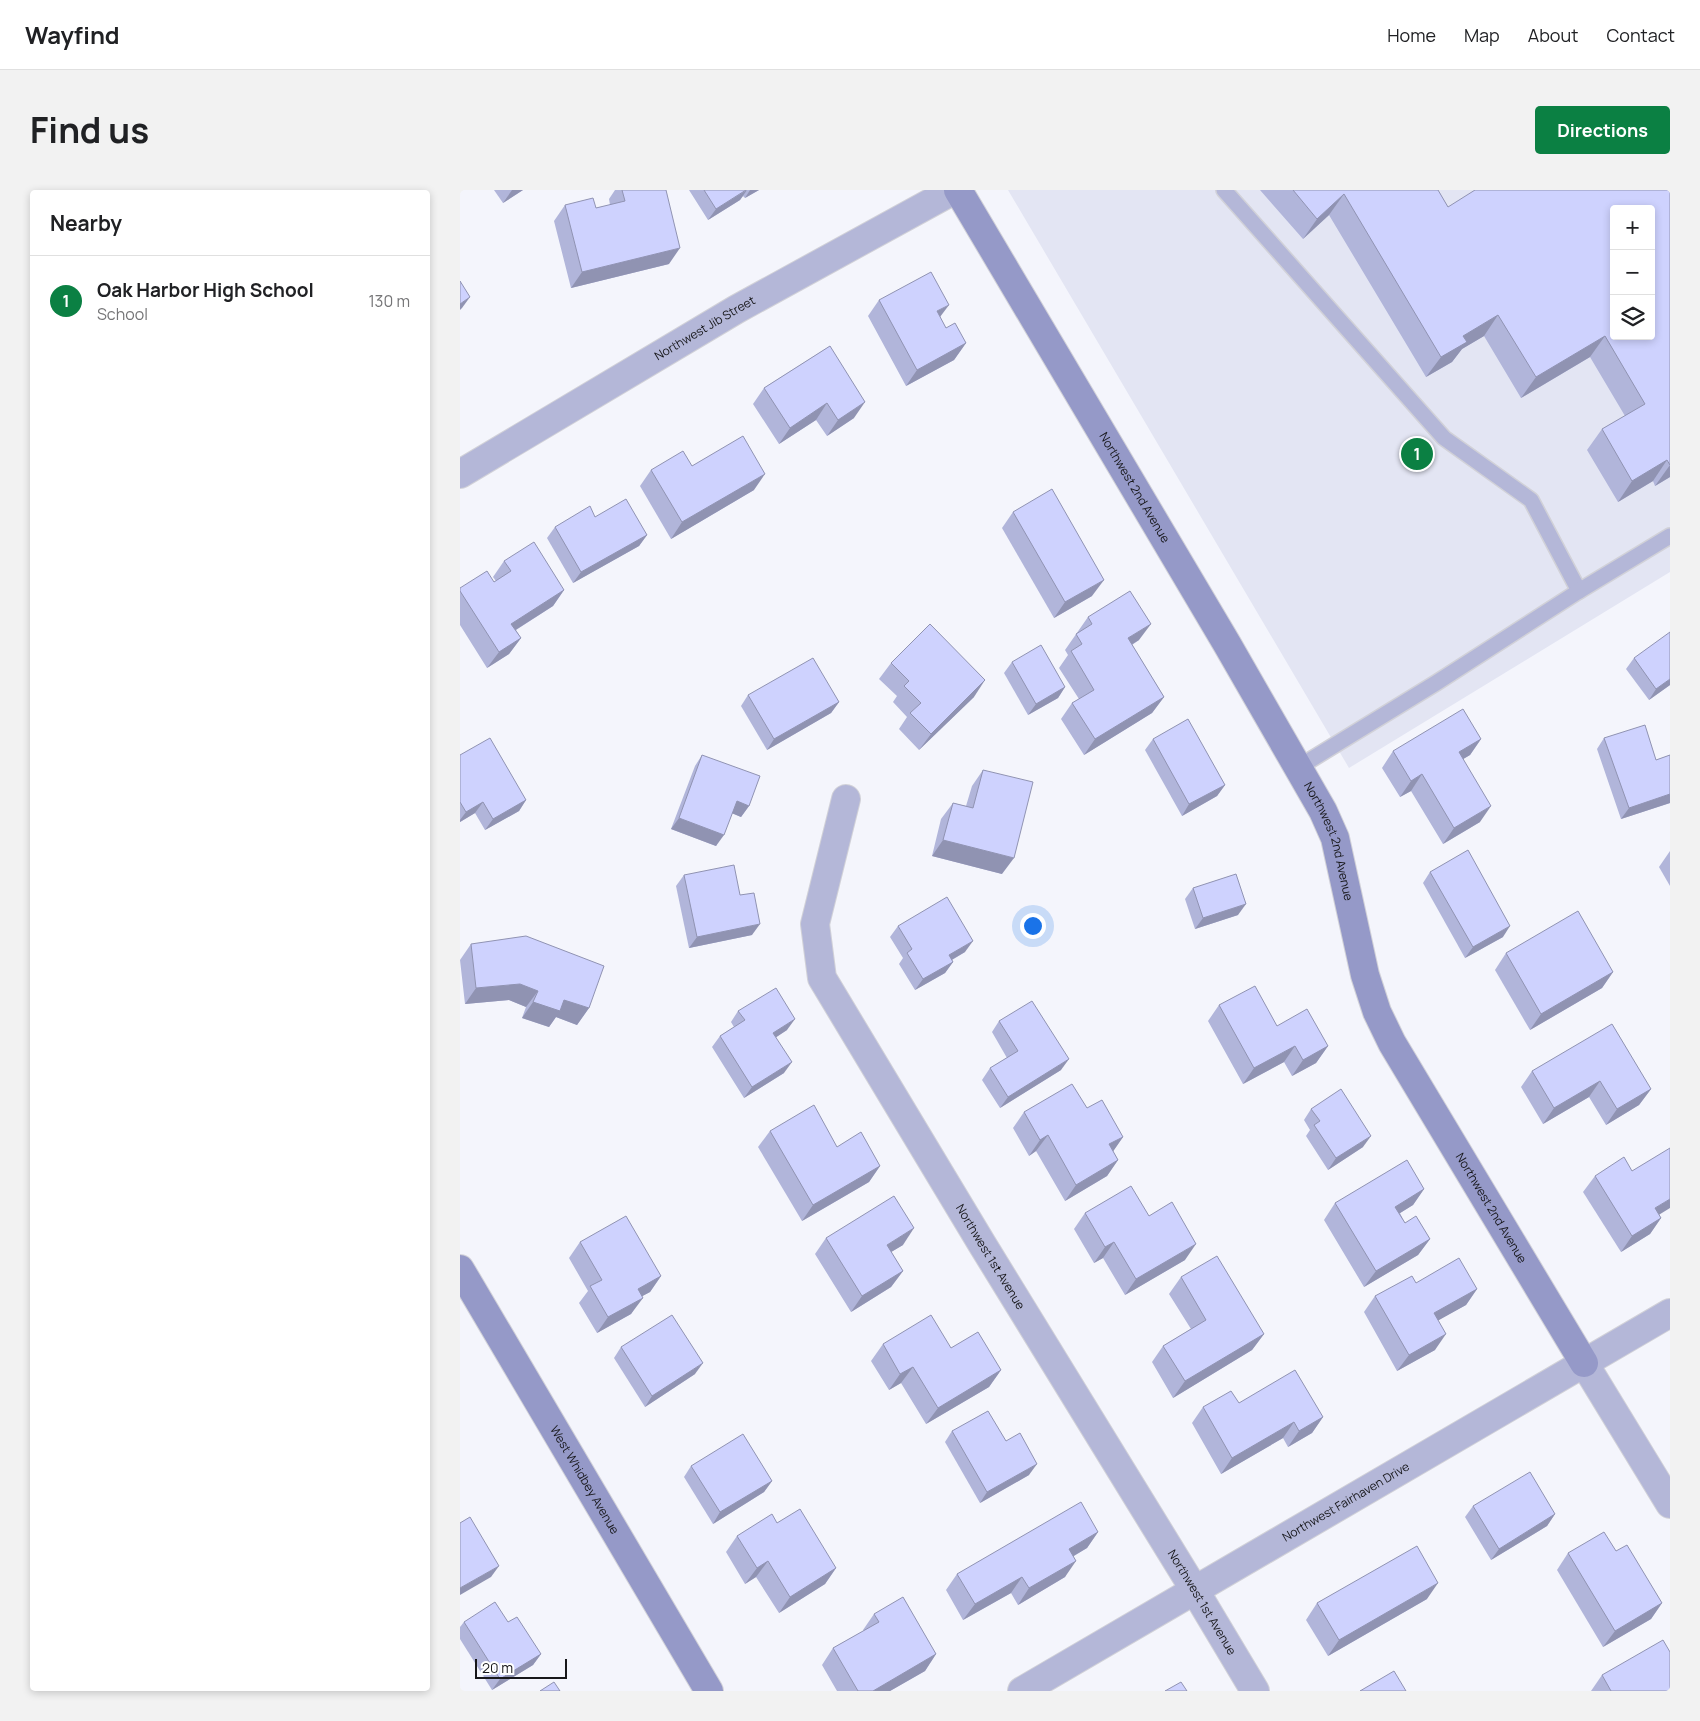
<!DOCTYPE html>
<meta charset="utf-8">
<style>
:root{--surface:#fff;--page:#f2f2f2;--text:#202124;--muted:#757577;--line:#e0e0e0;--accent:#0b8043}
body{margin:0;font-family:Manrope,sans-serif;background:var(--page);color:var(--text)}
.controls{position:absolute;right:15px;top:15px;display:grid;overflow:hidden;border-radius:5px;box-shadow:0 2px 8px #0003}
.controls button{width:45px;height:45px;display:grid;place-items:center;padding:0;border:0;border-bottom:1px solid var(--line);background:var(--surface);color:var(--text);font:25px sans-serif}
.scale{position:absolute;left:15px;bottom:12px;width:92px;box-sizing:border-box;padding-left:5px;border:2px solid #17171a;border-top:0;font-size:14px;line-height:18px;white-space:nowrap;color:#17171a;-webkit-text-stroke:4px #fff;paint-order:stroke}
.you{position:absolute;left:572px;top:735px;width:18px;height:18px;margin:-12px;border:4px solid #fff;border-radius:50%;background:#1a73e8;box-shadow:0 0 0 8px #1a73e833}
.badge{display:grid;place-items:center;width:32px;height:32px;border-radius:50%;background:var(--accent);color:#fff;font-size:16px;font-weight:700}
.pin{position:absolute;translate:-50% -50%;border:2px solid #fff;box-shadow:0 1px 5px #0006}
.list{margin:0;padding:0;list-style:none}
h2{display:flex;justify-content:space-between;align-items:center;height:65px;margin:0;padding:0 20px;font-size:21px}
h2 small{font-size:16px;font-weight:400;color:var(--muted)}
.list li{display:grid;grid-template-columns:32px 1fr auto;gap:15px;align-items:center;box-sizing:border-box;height:90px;padding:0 20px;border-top:1px solid var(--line)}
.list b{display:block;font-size:19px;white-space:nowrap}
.list p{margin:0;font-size:16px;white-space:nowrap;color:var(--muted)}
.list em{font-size:16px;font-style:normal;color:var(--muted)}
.icon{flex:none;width:28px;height:28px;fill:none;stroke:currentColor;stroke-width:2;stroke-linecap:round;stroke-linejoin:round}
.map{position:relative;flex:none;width:1210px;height:1501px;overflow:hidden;border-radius:5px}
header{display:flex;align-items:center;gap:30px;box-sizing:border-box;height:70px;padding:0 25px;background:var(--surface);border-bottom:1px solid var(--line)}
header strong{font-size:24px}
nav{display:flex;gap:28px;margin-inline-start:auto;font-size:18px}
.intro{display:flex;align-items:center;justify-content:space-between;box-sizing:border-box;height:120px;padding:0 30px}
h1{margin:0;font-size:35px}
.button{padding:12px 22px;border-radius:5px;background:var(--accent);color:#fff;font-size:18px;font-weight:700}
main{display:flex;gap:30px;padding:0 30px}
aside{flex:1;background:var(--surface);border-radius:5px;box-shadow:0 2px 8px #0003}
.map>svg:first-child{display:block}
.built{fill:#e3e5f3;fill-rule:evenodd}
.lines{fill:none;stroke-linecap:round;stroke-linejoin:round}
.lane-casing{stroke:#d1d1d8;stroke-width:18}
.street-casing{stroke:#d1d1d8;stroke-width:30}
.secondary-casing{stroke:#d1d1d8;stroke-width:30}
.lane{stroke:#b4b7d8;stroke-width:15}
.street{stroke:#b4b7d8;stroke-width:28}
.secondary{stroke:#9599c8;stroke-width:28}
.wall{fill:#b1b5da}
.shaded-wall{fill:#9093b2}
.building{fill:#ced2fe;stroke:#9093b2;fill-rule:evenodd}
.labels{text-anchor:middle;stroke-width:4;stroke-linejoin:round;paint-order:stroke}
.street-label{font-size:12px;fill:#17171a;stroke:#fff}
</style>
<header>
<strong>Wayfind</strong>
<nav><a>Home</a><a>Map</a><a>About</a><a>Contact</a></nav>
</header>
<div class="intro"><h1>Find us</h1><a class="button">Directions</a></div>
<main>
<aside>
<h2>Nearby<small></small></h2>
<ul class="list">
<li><span class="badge">1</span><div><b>Oak Harbor High School</b><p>School</p></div><em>130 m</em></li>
</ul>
</aside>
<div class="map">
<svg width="1210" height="1501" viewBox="0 0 1210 1501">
<rect width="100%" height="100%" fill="#f4f5fc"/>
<path class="built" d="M548 0H1210V382L889 578ZM1154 19H1191V146H1154Z"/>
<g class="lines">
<defs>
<g id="lane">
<path d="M764 0 984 248 1071 310 1119 401"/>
<path d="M839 577 976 493 1119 401 1210 346"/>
</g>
<g id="street">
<path id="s1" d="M0 284 277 119 494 0"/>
<path id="s2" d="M386 609 355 734 362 788 522 1054 734 1399 795 1501"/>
<path d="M1124 1173 1210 1314"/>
<path id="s3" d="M562 1501 1210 1123"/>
</g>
<g id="secondary">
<path id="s4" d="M498 0 767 454 863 621 875 648 905 785 917 822 932 853 1124 1173"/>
<path id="s5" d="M0 1079 249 1501"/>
</g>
</defs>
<use href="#lane" class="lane-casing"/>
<use href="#street" class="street-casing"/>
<use href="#secondary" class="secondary-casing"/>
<use href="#lane" class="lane"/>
<use href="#street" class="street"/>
<use href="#secondary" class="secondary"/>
</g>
<g class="wall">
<path d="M34 0H63L43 13Z"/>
<path d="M155 0H206L209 74 111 98 94 31 105 15 136 18 150 15 149 9Z"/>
<path d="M229 0H299L285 8 283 6 280 10 248 30Z"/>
<path d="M800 0H978L988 17 1210 0V287L1195 296 1193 291 1158 312 1127 260 1142 239 1165 226 1130 167 1061 208 1024 146 1002 159 992 172 966 187 869 25 843 49Z"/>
<path d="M419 110 480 127 486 138 506 153 494 170 446 196 408 126Z"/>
<path d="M370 156 394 228 367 246 356 230 319 254 293 214 304 198Z"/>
<path d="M232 276 294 300 211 349 180 296 191 280Z"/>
<path d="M553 322 632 406 594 428 542 338Z"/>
<path d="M135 327 187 345 179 356 113 393 87 348 95 337Z"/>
<path d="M44 371 104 400 93 416 56 440 61 448 49 464 27 478 0 435V401L36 391 33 387Z"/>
<path d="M628 427 679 450 672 455 704 507 692 523 624 565 601 529 612 513 619 509 599 478 608 465 605 460Z"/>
<path d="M1174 468 1210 495 1189 510 1166 479Z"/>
<path d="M552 472 605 497 598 508 568 525 544 483Z"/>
<path d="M431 473 514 507 459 560 439 539 447 527 433 512 437 506 419 489Z"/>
<path d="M288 505 379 512 371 523 307 560 281 516Z"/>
<path d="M1144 548 1196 570 1210 565V613L1161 629 1137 559Z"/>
<path d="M693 549 765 595 757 606 722 626 685 560Z"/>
<path d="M1021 549 1010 565 1003 569 1020 632 983 654 951 601 940 607 922 578 933 561Z"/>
<path d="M0 565 66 610 59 621 25 640 15 623 0 632Z"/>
<path d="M242 565 289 616 281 627 272 623 256 656 211 639 235 576Z"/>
<path d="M523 580 542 684 472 666 481 629 493 613 506 616 512 596Z"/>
<path d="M1210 661V696L1199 677Z"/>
<path d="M970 682 1043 747 1005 768 963 693Z"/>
<path d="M224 685 292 745 229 758 216 696Z"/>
<path d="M733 698 778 725 735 739 725 709Z"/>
<path d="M438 736 505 762 492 770 493 772 485 783 455 800 439 774 443 768 430 747Z"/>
<path d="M11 754 129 818 117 835 96 827 89 837 62 828 66 817 49 810 5 814 0 770Z"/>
<path d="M1046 763 1153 782 1142 798 1070 840 1035 780Z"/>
<path d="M759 815 817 836 868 856 856 873 832 886 824 872 783 894 748 831Z"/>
<path d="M278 821 327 840 316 847 324 883 284 908 252 857 260 846 274 837 271 832Z"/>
<path d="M539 831 601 880 540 918 522 890 530 878 547 868 532 842Z"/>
<path d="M1072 881 1191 899 1179 915 1146 935 1129 907 1083 934 1061 897Z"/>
<path d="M627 918 663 947 653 961 658 970 647 986 605 1011 576 961 569 966 553 938 564 922Z"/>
<path d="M851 919 903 957 868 980 846 946 850 940 844 930Z"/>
<path d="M310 941 377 957 420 976 409 992 342 1031 298 957Z"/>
<path d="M1135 986 1199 1025 1201 1028 1190 1044 1161 1062 1123 1002Z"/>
<path d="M964 999 953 1015 940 1023 945 1033 970 1049 958 1065 904 1097 864 1030 875 1013Z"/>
<path d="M625 1023 689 1026 725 1070 665 1105 643 1068 634 1073 614 1039Z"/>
<path d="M366 1048 443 1055 431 1062 443 1081 431 1097 391 1122 355 1064Z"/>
<path d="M120 1052 201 1086 190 1102 182 1106 171 1124 137 1143 119 1113 128 1101 109 1068Z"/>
<path d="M721 1087 804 1144 792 1160 713 1208 692 1172 703 1156 731 1139 709 1104Z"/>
<path d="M956 1093 1017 1099 1006 1115 978 1130 975 1160 937 1181 904 1122 915 1106Z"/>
<path d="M423 1154 491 1158 541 1180 529 1197 466 1234 441 1193 429 1200 411 1171Z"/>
<path d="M161 1157 235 1184 185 1217 154 1168Z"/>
<path d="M779 1213 863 1227 852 1243 828 1257 823 1248 761 1284 732 1233 743 1217Z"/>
<path d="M492 1241 546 1251 569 1285 520 1313 485 1252Z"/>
<path d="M231 1276 312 1291 304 1302 253 1334 224 1287Z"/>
<path d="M1013 1316 1095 1324 1087 1336 1031 1370 1005 1327Z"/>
<path d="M317 1333 376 1378 365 1394 319 1423 296 1387 285 1394 266 1362 277 1346Z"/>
<path d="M638 1342 627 1358 614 1366 605 1387 558 1415 551 1403 503 1430 486 1400 497 1384Z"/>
<path d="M1156 1361 1202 1413 1191 1429 1143 1457 1097 1380 1108 1363Z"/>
<path d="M967 1409 868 1466 846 1430 857 1413Z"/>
<path d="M414 1424 476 1464 465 1481 430 1501H377L362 1475 373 1458 404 1441 403 1440Z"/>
<path d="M4 1432H48L81 1464 73 1475 32 1500 0 1449V1437Z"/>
<path d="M1142 1485 1210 1501H1131Z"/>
</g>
<g class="shaded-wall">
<path d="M52 0H63L43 13Z"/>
<path d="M287 0 280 10 248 30 256 19Z"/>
<path d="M290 0H299L285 8Z"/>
<path d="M884 4 869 25 843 49 857 29Z"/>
<path d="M220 58 209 74 111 98 122 82Z"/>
<path d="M10 107 2 118 0 120V114Z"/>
<path d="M489 115 477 131V121Z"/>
<path d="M1038 125 1024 146 1002 159 992 172 966 187 981 167 1003 146Z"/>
<path d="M1145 146 1130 167 1061 208 1076 187Z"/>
<path d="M506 153 494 170 446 196 457 180Z"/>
<path d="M405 212 394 228 367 246 378 230Z"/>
<path d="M367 213 356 230 319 254 330 238Z"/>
<path d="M1207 270 1193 291 1158 312 1172 291Z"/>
<path d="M1210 275V287L1195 296Z"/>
<path d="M305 284 294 300 211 349 222 332Z"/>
<path d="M187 345 179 356 113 393 121 382Z"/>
<path d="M644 390 632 406 594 428 605 412Z"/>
<path d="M104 400 93 416 40 450 51 434Z"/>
<path d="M691 434 679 450 656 464 668 448Z"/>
<path d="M61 448 49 464 27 478 39 462Z"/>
<path d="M1210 489V495L1189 510 1196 499Z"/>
<path d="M525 490 514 507 459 560 471 544Z"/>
<path d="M605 497 598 508 568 525 576 514Z"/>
<path d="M704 507 692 523 624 565 635 549Z"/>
<path d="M379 512 371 523 307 560 314 549Z"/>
<path d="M1021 549 1010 565 988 578 999 562Z"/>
<path d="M962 584 951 601 940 607 951 591Z"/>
<path d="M765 595 757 606 722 626 729 614Z"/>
<path d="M1210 604V613L1161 629 1169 618Z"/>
<path d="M66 610 59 621 25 640 33 629Z"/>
<path d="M277 611 289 616 281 627 269 622Z"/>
<path d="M23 612 15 623 0 632V630L6 622Z"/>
<path d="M1031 616 1020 632 983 654 994 638Z"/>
<path d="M219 628 264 645 256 656 211 639Z"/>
<path d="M483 650 554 668 542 684 472 666Z"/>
<path d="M786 714 778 725 735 739 743 728Z"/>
<path d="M300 734 292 745 229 758 237 747Z"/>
<path d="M1050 736 1043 747 1005 768 1013 757Z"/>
<path d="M513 751 505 762 481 776 489 765Z"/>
<path d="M493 772 485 783 455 800 463 789Z"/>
<path d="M1153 782 1142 798 1070 840 1081 824Z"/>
<path d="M60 794 78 801 66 817 49 810 5 814 16 798Z"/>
<path d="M104 810 129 818 117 835 96 827 89 837 62 828 73 812Z"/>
<path d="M335 829 327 840 306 854 313 843Z"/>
<path d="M835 856 824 872 783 894 794 878Z"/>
<path d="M868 856 856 873 832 886 843 870Z"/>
<path d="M609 869 601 880 540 918 548 907Z"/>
<path d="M332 872 324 883 284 908 292 897Z"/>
<path d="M1140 891 1129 907 1083 934 1094 918Z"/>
<path d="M1191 899 1179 915 1146 935 1157 919Z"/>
<path d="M588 945 576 961 569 966 580 950Z"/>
<path d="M911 946 903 957 868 980 876 968Z"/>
<path d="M663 947 652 963 649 954Z"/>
<path d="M658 970 647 986 605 1011 616 995Z"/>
<path d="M420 976 409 992 342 1031 353 1015Z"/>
<path d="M964 999 953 1015 924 1033 935 1017Z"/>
<path d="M1210 1009V1018L1184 1034 1195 1018Z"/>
<path d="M1201 1028 1190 1044 1161 1062 1172 1046Z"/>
<path d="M454 1038 443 1055 416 1071 427 1055Z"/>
<path d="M970 1049 958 1065 904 1097 916 1081Z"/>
<path d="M654 1052 643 1068 634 1073 645 1057Z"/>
<path d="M736 1054 725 1070 665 1105 676 1089Z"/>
<path d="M443 1081 431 1097 391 1122 402 1106Z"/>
<path d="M201 1086 190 1102 166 1115 178 1099Z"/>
<path d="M1017 1099 1006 1115 963 1139 974 1123Z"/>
<path d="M183 1108 171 1124 137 1143 148 1127Z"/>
<path d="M804 1144 792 1160 713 1208 725 1191Z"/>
<path d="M986 1144 975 1160 937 1181 949 1165Z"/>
<path d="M243 1173 235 1184 185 1217 192 1206Z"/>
<path d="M453 1177 441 1193 429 1200 440 1184Z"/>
<path d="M541 1180 529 1197 466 1234 478 1218Z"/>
<path d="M863 1227 852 1243 828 1257 839 1241Z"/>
<path d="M834 1232 823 1248 761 1284 772 1268Z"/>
<path d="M577 1274 569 1285 520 1313 527 1302Z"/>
<path d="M312 1291 304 1302 253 1334 260 1322Z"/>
<path d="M1095 1324 1087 1336 1031 1370 1039 1359Z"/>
<path d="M638 1342 627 1358 598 1375 609 1359Z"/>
<path d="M308 1371 296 1387 285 1394 297 1378Z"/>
<path d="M616 1371 605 1387 558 1415 569 1398Z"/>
<path d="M39 1376 31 1387 0 1405V1398Z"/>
<path d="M376 1378 365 1394 319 1423 330 1407Z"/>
<path d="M562 1387 551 1403 503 1430 515 1414Z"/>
<path d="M978 1393 967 1409 868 1466 879 1450Z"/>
<path d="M1202 1413 1191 1429 1143 1457 1155 1441Z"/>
<path d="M81 1464 73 1475 32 1500 40 1489Z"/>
<path d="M476 1464 465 1481 430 1501H413Z"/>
</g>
<g class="building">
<path d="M162 0H206L220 58 122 82 105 15 133 8 136 18 165 11Z"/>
<path d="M244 0H286L256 19Z"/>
<path d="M833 0H978L988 17 1015 0H1210V275L1207 270 1172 291 1142 239 1185 214 1145 146 1076 187 1038 125 1003 146 1007 152 981 167 884 4 857 29ZM1154 19H1191V146H1154Z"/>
<path d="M471 82 489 115 477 121 486 138 495 133 506 153 457 180 419 110Z"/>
<path d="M0 91 10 107 0 114Z"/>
<path d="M370 156 405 212 378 230 367 213 330 238 304 198Z"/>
<path d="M283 246 305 284 222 332 191 280 223 261 232 276Z"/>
<path d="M592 299 644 390 605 412 553 322Z"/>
<path d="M166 309 187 345 121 382 95 337 130 316 135 327Z"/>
<path d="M74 352 104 400 51 434 61 448 39 462 0 401V398L27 381 34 392 51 381 44 371Z"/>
<path d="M670 401 691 434 668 448 704 507 635 549 612 513 634 500 611 461 622 454 616 444 632 434 628 427Z"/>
<path d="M470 434 525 490 471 544 450 523 461 513 444 496 449 491 431 473Z"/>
<path d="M1210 442V489L1196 499 1174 468Z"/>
<path d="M581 455 605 497 576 514 552 472Z"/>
<path d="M353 468 379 512 314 549 288 505Z"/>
<path d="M1003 519 1021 549 999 562 1031 616 994 638 962 584 951 591 933 561Z"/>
<path d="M728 529 765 595 729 614 693 549Z"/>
<path d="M1185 535 1196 570 1210 565V604L1169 618 1144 548Z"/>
<path d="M30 548 66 610 33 629 23 612 6 622 0 612V565Z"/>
<path d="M242 565 300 586 289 616 277 611 264 645 219 628Z"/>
<path d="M523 580 573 592 554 668 483 650 493 613 513 618Z"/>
<path d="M1008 660 1050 736 1013 757 970 682Z"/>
<path d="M274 675 280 705 294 703 300 734 237 747 224 685Z"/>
<path d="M776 684 786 714 743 728 733 698Z"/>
<path d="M487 707 513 751 489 765 493 772 463 789 447 763 452 759 438 736Z"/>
<path d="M1118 721 1153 782 1081 824 1046 763Z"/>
<path d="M66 746 144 776 129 818 104 810 100 821 73 812 78 801 60 794 16 798 11 754Z"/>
<path d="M795 796 817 836 847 819 868 856 843 870 835 856 794 878 759 815Z"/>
<path d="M316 798 335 829 313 843 332 872 292 897 260 846 285 830 278 821Z"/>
<path d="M572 811 609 869 548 907 530 878 558 861 539 831Z"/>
<path d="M1152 834 1191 899 1157 919 1140 891 1094 918 1072 881Z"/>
<path d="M612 894 627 918 642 910 663 947 649 954 658 970 616 995 588 945 580 950 564 922Z"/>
<path d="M881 899 911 946 876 968 854 935 860 931 851 919Z"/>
<path d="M354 915 377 957 401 942 420 976 353 1015 310 941Z"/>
<path d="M1210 958V1009L1195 1018 1201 1028 1172 1046 1135 986 1164 967 1172 981Z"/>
<path d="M947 970 964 999 935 1017 945 1033 956 1026 970 1049 916 1081 875 1013Z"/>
<path d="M671 996 689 1026 712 1012 736 1054 676 1089 654 1052 645 1057 625 1023Z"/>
<path d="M434 1006 454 1038 427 1055 443 1081 402 1106 366 1048Z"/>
<path d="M166 1026 201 1086 178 1099 183 1108 148 1127 130 1096 142 1090 120 1052Z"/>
<path d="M757 1066 804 1144 725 1191 703 1156 746 1130 721 1087Z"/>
<path d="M999 1068 1017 1099 974 1123 986 1144 949 1165 915 1106 952 1086 956 1093Z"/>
<path d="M212 1125 243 1173 192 1206 161 1157Z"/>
<path d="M471 1125 491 1158 518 1142 541 1180 478 1218 453 1177 440 1184 423 1154Z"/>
<path d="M835 1180 863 1227 839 1241 834 1232 772 1268 743 1217 771 1201 779 1213Z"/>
<path d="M528 1221 546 1251 560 1243 577 1274 527 1302 492 1241Z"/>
<path d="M283 1244 312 1291 260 1322 231 1276Z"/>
<path d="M1070 1282 1095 1324 1039 1359 1013 1316Z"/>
<path d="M621 1312 638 1342 609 1359 616 1371 569 1398 562 1387 515 1414 497 1384Z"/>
<path d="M340 1319 376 1378 330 1407 308 1371 297 1378 277 1346 312 1324 317 1333Z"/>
<path d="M10 1327 39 1376 0 1398V1333Z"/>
<path d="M1144 1342 1156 1361 1167 1355 1202 1413 1155 1441 1108 1363Z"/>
<path d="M957 1356 978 1393 879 1450 857 1413Z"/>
<path d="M443 1407 476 1464 413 1501H398L373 1458 419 1432 414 1424Z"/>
<path d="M35 1412 48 1432 57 1427 81 1464 40 1489 4 1432Z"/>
<path d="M1203 1450 1210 1462V1501H1151L1142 1485Z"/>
<path d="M934 1481 946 1501H900Z"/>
<path d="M94 1492 100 1501H80Z"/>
<path d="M721 1492 727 1501H705Z"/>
</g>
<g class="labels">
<g class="street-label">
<text dy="4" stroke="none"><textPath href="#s1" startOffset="285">Northwest Jib Street</textPath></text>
<text dy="4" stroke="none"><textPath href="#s4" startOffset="346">Northwest 2nd Avenue</textPath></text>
<text dy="4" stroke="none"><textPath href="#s4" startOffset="751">Northwest 2nd Avenue</textPath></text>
<text dy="4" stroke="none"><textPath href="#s4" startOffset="1156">Northwest 2nd Avenue</textPath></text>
<text dy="4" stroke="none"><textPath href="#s2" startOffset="509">Northwest 1st Avenue</textPath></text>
<text dy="4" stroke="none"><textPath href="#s5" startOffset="245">West Whidbey Avenue</textPath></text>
<text dy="4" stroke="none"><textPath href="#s3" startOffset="375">Northwest Fairhaven Drive</textPath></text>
<text dy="4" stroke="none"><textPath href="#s2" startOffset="914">Northwest 1st Avenue</textPath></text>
</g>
</g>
</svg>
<div class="controls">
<button>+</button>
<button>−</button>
<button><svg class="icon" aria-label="layers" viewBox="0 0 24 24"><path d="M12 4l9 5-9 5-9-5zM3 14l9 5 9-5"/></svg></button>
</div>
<div class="scale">20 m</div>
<div class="you"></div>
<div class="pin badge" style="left:957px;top:264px">1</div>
</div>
</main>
